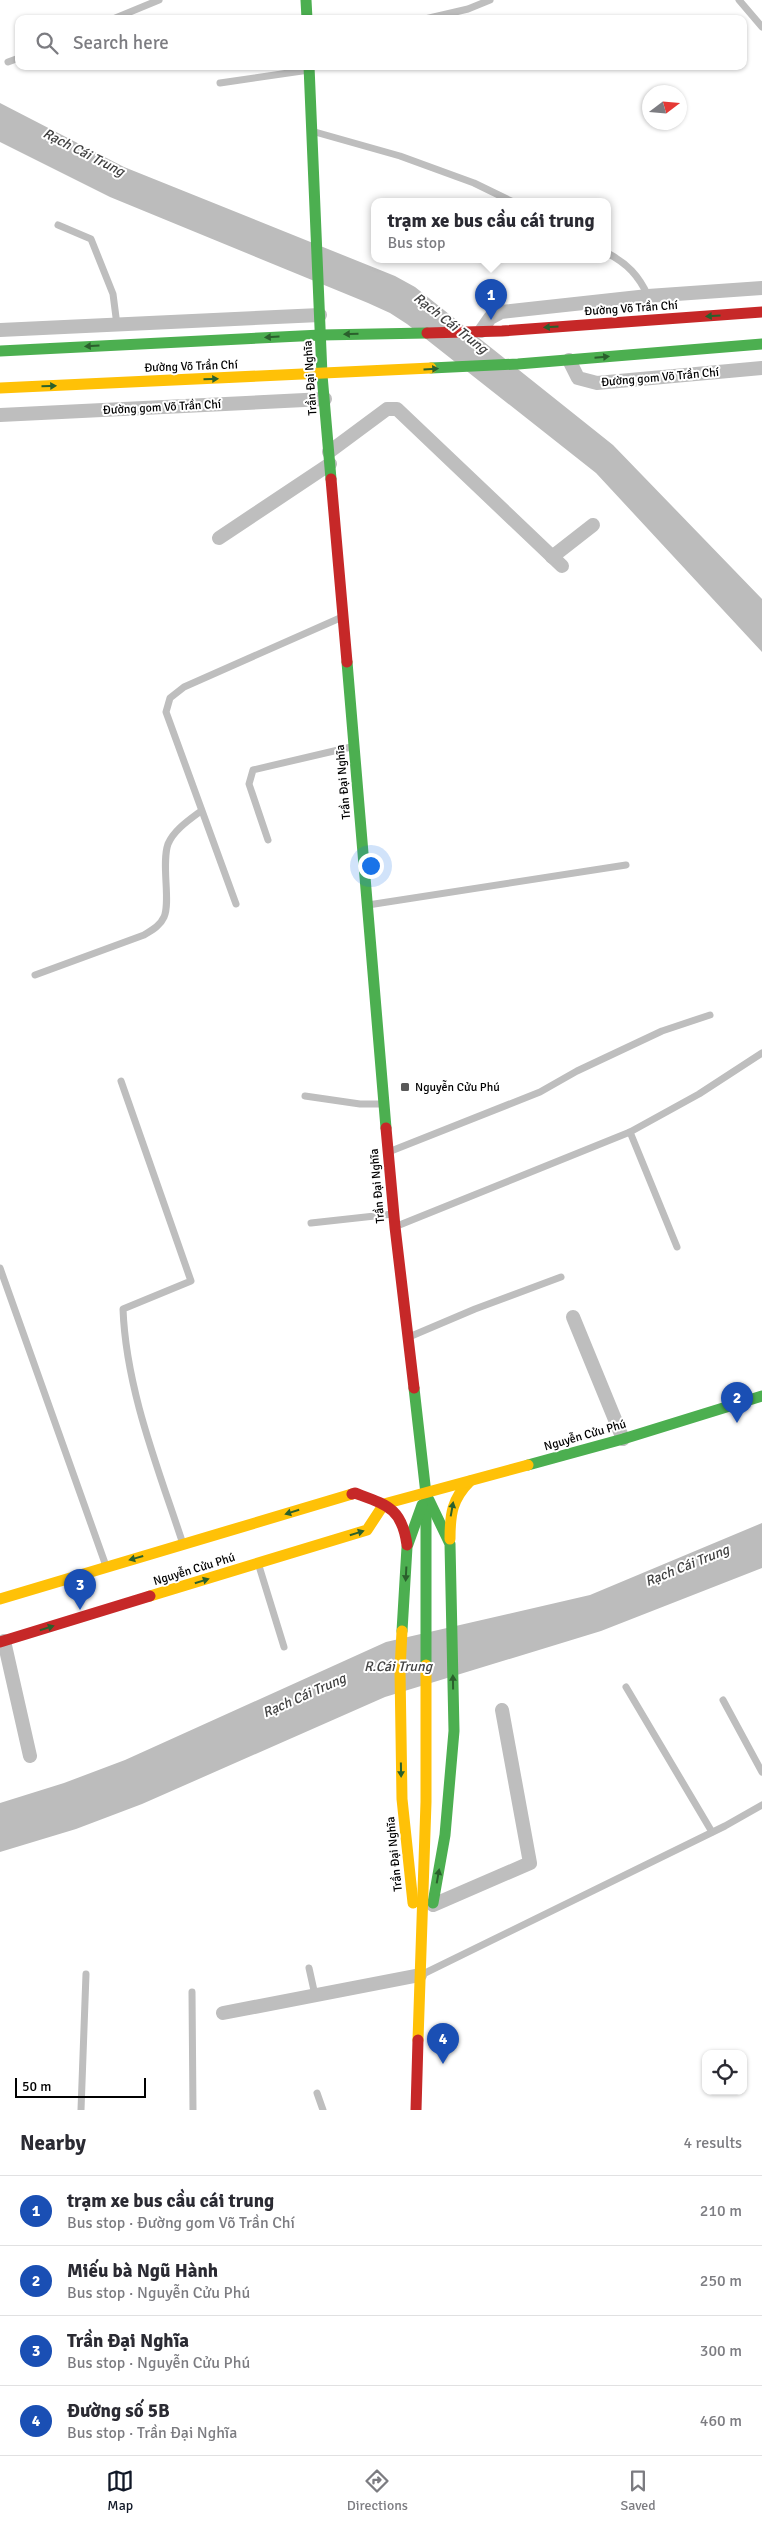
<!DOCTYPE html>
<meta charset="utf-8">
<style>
:root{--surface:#fff;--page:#f2f2f3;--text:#2b2b33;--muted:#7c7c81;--line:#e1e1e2;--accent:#111827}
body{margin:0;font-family:Signika,sans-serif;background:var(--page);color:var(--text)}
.controls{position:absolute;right:15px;bottom:15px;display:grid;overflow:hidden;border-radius:10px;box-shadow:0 1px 4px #0004}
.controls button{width:45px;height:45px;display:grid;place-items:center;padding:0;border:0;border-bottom:1px solid var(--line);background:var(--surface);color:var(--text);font:25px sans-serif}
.compass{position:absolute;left:642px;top:85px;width:45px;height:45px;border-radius:50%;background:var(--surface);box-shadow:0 1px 4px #0004;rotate:74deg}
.scale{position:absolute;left:15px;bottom:12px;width:131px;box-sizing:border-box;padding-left:5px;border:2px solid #000;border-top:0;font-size:14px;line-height:18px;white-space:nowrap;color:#000;-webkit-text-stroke:4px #fff;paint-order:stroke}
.you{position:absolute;left:370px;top:865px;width:18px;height:18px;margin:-12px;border:4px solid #fff;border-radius:50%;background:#1a73e8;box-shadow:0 0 0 8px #1a73e833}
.badge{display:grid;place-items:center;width:32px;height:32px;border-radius:50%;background:var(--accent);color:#fff;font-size:16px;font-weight:700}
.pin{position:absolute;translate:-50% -41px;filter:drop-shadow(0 1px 2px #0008)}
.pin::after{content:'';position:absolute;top:26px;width:18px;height:15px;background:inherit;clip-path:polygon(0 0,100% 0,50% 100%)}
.popup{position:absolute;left:371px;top:198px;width:240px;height:65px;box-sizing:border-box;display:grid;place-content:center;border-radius:10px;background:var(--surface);filter:drop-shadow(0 1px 4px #0005);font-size:16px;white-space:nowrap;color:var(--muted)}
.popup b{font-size:19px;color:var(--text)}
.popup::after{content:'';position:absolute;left:50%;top:100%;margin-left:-10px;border:10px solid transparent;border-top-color:var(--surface)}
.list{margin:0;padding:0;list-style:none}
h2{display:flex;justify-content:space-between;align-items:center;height:65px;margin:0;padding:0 20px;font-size:21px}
h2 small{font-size:16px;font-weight:400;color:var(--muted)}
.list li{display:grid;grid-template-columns:32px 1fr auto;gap:15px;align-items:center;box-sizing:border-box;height:70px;padding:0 20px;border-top:1px solid var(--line)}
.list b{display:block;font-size:19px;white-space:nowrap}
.list p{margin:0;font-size:16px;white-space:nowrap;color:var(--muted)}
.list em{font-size:16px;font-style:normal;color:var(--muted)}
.icon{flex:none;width:28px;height:28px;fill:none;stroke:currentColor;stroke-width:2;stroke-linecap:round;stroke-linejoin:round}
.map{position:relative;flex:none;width:762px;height:2110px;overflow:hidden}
.search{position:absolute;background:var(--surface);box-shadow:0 1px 4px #0004;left:15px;right:15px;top:15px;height:55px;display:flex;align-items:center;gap:12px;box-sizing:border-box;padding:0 18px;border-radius:10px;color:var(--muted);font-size:19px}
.sheet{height:345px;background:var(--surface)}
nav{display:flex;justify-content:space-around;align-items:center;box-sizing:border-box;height:70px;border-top:1px solid var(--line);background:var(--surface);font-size:14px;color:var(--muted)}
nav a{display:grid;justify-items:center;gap:2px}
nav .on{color:var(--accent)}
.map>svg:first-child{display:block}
.water{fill:#bcbcbc}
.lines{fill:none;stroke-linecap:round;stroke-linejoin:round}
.lane{stroke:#bebebe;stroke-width:7}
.street{stroke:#bebebe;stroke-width:14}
.fast{stroke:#4caf50;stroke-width:11}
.slow{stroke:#ffc107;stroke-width:11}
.jam{stroke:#c62828;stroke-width:11}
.oneway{fill:#2a602c}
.poi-dot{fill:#595959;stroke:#fff;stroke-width:2}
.labels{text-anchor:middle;stroke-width:4;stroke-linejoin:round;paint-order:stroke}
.street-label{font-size:12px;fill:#000;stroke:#fff}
.poi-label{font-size:12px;fill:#000;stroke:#fff;text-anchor:start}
.water-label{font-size:14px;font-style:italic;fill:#414141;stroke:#fff}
</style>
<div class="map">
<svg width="762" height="2110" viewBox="0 0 762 2110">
<rect width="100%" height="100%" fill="#fff"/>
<g class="water">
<path d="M0 103 124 167 395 276 415 287 613 445 762 599V652L596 473 407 324 390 313 368 303 110 197 0 142Z"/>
<path d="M762 1523V1568L601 1631 385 1697 142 1804 76 1829 0 1852V1803L64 1783 125 1760 386 1642 590 1595Z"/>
</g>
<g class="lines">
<g class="lane">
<path d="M739 0 762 27"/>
<path d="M113 19 159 0"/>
<path d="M425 19 468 9 490 0"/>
<path d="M8 62 19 58"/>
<path d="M220 83 309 70"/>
<path d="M315 132 400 156 474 183 511 201"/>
<path d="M58 225 91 239 113 294 117 325"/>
<path d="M607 253C627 263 639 276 648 296"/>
<path d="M268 840 249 784 253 770 351 747"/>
<path d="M236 904 166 712 170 698 184 687 340 618"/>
<path d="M368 905 626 865"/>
<path d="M35 975 144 935C152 930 160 926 164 917 171 902 161 864 168 844 174 830 189 820 201 811"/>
<path d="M121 1081 191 1281 123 1309C126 1389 158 1468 183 1544"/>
<path d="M305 1096 360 1104H384"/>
<path d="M630 1132 677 1247"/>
<path d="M391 1151 540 1092 577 1071 662 1031 710 1015"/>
<path d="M311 1223 393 1214"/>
<path d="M397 1226 630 1132 699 1094 762 1053"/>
<path d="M0 1268 106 1566"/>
<path d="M409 1337 475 1309 561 1277"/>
<path d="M259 1566 284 1647"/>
<path d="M626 1687 712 1832"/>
<path d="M723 1700 762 1772"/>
<path d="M309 1968 315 1995"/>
<path d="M423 1974 725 1826 762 1805"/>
<path d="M192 1992 193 2110"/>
<path d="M317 2093 323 2110"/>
<path d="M81 2110 86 1974"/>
</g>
<g class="street">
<path d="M0 330 320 315"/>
<path d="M481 331 490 318 501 312 648 296 762 288"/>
<path d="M569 360 578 378 597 383 762 368"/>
<path d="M0 415 325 399"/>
<path d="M329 452 387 409H397L562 566"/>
<path d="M219 538 330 464"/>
<path d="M552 557 593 525"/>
<path d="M573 1317 623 1439"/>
<path d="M4 1641 30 1756"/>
<path d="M433 1905 530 1863 502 1710"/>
<path d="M223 2013 420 1975"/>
</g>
<g class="fast">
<path d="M306 0 307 19"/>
<path d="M309 66 322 375 331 479"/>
<path d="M0 351 321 335 427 333"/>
<path d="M431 368 518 364 762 344"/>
<path d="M347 662 386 1128"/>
<path d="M414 1388 426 1494V1665"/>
<path d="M528 1465 623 1439 762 1396"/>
<path d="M429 1500 450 1544 454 1731 445 1835 433 1903"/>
<path d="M402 1631 407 1547 422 1505"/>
</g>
<g class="slow">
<path d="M0 388 431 368"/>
<path d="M450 1539C450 1514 452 1499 470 1481"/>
<path d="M150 1596 367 1530 384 1504 528 1465"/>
<path d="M0 1599 352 1494"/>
<path d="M402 1631 400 1670 402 1799 413 1903"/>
<path d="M418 2040 426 1802V1665"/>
</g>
<g class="jam">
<path d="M427 333 502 331 762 312"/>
<path d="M331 479 347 662"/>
<path d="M386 1128 395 1227 414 1388"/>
<path d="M352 1494 355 1493C387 1505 402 1508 407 1545"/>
<path d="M0 1642 150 1596"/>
<path d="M416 2110 418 2040"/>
</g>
</g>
<defs><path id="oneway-solid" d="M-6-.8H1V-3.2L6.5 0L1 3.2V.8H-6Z" transform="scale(1.25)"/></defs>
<g class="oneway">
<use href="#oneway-solid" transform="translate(713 316) rotate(176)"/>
<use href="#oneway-solid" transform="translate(551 327) rotate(176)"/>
<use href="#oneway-solid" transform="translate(351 334) rotate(178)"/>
<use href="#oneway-solid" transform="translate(272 337) rotate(177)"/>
<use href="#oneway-solid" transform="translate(92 346) rotate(177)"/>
<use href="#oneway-solid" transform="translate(602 357) rotate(-5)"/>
<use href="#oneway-solid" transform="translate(431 369) rotate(-3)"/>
<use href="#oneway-solid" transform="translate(211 379) rotate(-2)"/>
<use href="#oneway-solid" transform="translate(49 386) rotate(-2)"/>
<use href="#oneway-solid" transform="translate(452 1509) rotate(-80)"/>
<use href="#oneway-solid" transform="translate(292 1512) rotate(163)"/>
<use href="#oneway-solid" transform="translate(357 1533) rotate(-17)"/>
<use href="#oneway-solid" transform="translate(136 1558) rotate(164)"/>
<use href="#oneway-solid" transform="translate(406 1574) rotate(93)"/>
<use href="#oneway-solid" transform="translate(202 1581) rotate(-17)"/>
<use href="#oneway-solid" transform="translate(47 1628) rotate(-17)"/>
<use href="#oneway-solid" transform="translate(453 1682) rotate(-91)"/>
<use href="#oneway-solid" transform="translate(401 1770) rotate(89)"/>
<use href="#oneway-solid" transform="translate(438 1876) rotate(-80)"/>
</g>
<rect class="poi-dot" x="400" y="1082" width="10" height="10" rx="2.5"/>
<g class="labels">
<g class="street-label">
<text transform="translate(631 308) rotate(-4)" y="4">Đường Võ Trần Chí</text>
<text transform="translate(191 366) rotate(-2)" y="4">Đường Võ Trần Chí</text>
<text transform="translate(660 377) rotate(-5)" y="4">Đường gom Võ Trần Chí</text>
<text transform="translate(310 378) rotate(-94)" y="4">Trần Đại Nghĩa</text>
<text transform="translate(162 407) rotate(-3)" y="4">Đường gom Võ Trần Chí</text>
<text transform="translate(343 782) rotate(-95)" y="4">Trần Đại Nghĩa</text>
<text transform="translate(377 1186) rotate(-95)" y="4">Trần Đại Nghĩa</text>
<text transform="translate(585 1435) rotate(-16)" y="4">Nguyễn Cửu Phú</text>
<text transform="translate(194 1569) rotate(-17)" y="4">Nguyễn Cửu Phú</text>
<text transform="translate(394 1854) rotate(-96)" y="4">Trần Đại Nghĩa</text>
</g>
<g class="poi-label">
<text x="415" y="1091">Nguyễn Cửu Phú</text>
</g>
<g class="water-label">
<text transform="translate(84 152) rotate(27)" y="5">Rạch Cái Trung</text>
<text transform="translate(451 323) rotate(38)" y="5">Rạch Cái Trung</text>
<text transform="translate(687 1565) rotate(-22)" y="5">Rạch Cái Trung</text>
<text x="398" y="1671">R.Cái Trung</text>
<text transform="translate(304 1695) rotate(-24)" y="5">Rạch Cái Trung</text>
</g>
</g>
</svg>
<div class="controls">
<button><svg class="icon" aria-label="locate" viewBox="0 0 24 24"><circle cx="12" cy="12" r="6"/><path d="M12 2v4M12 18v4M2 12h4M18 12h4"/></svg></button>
</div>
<svg class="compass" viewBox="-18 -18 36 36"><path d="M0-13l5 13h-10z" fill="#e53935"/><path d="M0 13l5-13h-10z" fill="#7c7c81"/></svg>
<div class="scale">50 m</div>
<div class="you"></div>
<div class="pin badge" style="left:491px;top:320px;background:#1a4fb4">1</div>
<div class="popup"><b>trạm xe bus cầu cái trung</b>Bus stop</div>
<div class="pin badge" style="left:737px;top:1423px;background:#1a4fb4">2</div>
<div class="pin badge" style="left:80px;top:1610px;background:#1a4fb4">3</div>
<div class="pin badge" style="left:443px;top:2064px;background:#1a4fb4">4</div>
<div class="search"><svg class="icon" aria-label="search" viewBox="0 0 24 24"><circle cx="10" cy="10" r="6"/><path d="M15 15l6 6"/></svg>Search here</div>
</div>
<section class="sheet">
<h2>Nearby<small>4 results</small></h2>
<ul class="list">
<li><span class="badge" style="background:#1a4fb4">1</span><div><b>trạm xe bus cầu cái trung</b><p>Bus stop · Đường gom Võ Trần Chí</p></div><em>210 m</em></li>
<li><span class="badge" style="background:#1a4fb4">2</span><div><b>Miếu bà Ngũ Hành</b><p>Bus stop · Nguyễn Cửu Phú</p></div><em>250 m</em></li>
<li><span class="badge" style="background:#1a4fb4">3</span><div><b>Trần Đại Nghĩa</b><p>Bus stop · Nguyễn Cửu Phú</p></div><em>300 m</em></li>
<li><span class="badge" style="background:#1a4fb4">4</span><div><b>Đường số 5B</b><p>Bus stop · Trần Đại Nghĩa</p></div><em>460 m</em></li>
</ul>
</section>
<nav>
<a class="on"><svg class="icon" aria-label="map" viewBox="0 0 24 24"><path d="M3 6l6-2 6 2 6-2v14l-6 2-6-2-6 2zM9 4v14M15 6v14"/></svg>Map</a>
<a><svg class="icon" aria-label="directions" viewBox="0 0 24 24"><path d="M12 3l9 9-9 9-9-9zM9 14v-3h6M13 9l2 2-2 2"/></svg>Directions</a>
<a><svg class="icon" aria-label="saved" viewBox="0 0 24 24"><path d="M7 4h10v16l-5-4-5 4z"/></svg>Saved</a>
</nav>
